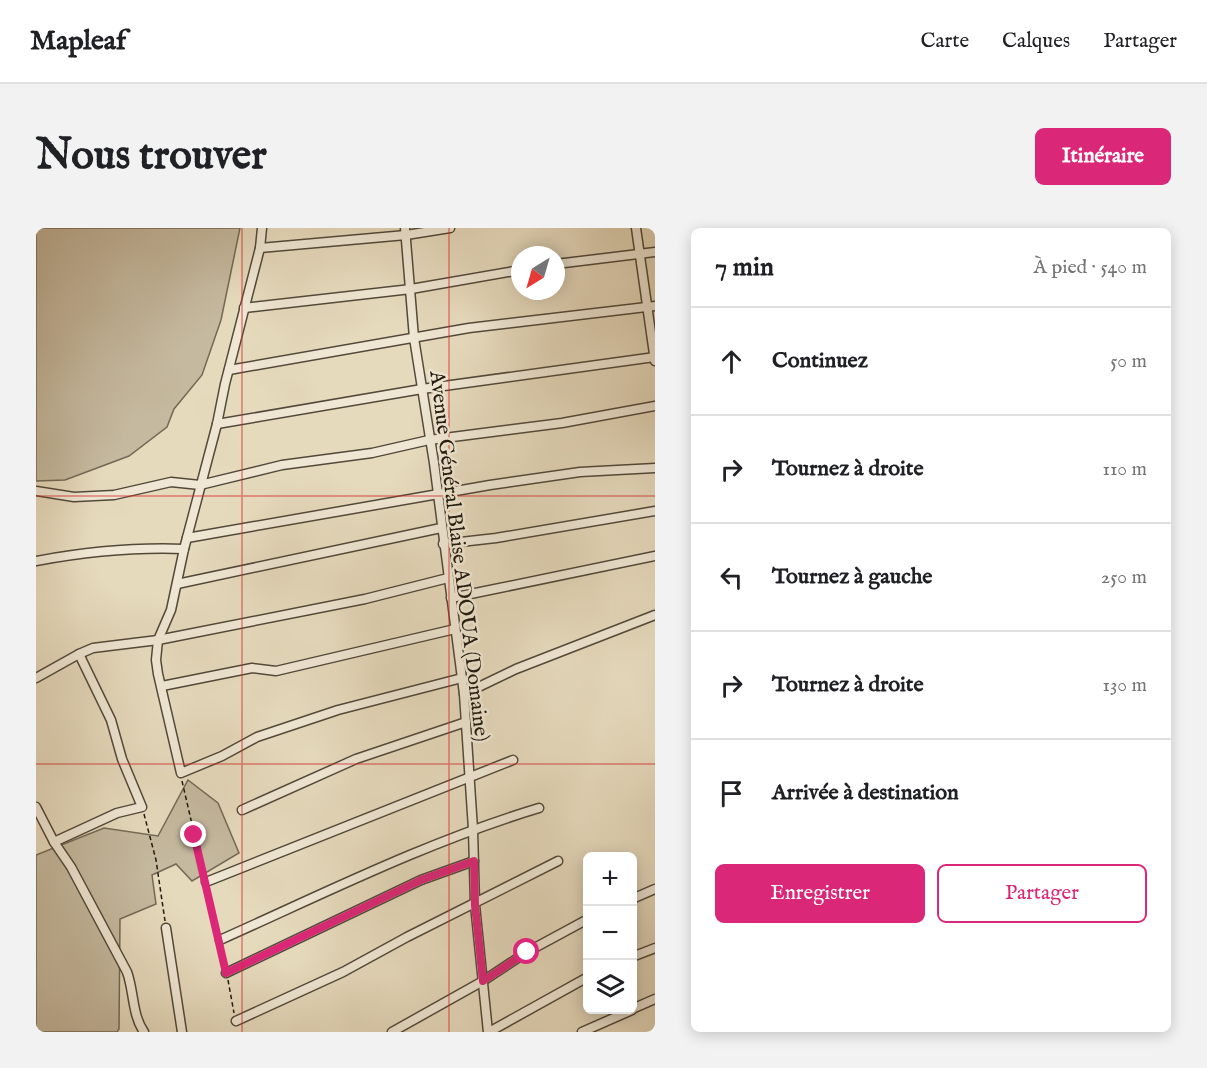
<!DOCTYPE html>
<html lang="fr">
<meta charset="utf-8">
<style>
:root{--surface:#fff;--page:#f2f2f2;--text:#202124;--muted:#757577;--line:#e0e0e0;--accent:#db2777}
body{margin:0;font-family:"IM FELL English",serif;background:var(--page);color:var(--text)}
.controls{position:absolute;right:18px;bottom:18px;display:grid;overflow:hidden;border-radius:9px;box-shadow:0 3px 15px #0003}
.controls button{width:54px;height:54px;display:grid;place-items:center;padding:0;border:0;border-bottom:2px solid var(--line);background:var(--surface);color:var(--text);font:30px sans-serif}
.compass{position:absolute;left:475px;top:18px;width:54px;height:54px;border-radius:50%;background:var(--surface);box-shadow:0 3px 15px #0003;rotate:217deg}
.stop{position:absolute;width:18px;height:18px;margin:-14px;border:4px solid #db2777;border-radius:50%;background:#fff}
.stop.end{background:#db2777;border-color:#fff;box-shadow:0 2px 6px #0008}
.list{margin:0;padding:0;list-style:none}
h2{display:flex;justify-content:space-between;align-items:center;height:78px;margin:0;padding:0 24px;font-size:26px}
h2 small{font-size:20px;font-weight:400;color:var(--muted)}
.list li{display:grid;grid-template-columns:39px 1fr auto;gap:18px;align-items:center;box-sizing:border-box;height:108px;padding:0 24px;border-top:2px solid var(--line)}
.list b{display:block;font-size:22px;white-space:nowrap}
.list em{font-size:20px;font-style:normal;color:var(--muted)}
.actions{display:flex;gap:12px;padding:18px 24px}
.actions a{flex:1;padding:14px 0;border:2px solid var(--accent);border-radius:9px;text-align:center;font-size:21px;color:var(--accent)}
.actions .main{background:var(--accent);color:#fff}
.icon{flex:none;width:33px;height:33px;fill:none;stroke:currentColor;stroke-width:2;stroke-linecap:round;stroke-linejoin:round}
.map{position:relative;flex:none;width:619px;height:804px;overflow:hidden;border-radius:9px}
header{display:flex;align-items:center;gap:36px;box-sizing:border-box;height:84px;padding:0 30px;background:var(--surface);border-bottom:2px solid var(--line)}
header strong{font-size:28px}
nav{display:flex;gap:33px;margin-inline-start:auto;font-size:21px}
.intro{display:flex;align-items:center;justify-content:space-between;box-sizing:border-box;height:144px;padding:0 36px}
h1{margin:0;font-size:42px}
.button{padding:15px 27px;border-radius:9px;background:var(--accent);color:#fff;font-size:21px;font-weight:700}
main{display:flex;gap:36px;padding:0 36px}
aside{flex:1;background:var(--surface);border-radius:9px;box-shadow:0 3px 15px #0003}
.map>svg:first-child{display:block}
.green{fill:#c5b99f;stroke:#736956;stroke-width:1.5}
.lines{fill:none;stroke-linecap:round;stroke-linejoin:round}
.street-casing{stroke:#52493a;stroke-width:11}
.path{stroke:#21190e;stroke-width:1.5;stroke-dasharray:4.5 3;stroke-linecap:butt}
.street{stroke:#efe7d4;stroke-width:8}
.route{stroke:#db2777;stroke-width:8}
.grid{fill:none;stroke:#d62828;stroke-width:1.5;stroke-opacity:0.55}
.labels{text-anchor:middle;stroke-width:5;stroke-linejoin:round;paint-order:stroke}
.street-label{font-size:21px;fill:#21190e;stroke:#efe7d4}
</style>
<header>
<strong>Mapleaf</strong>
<nav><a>Carte</a><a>Calques</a><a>Partager</a></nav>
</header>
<div class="intro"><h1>Nous trouver</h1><a class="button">Itinéraire</a></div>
<main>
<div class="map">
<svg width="619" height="804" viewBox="0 0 619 804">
<rect width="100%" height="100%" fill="#e6dabd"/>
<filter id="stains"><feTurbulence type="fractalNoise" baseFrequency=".00333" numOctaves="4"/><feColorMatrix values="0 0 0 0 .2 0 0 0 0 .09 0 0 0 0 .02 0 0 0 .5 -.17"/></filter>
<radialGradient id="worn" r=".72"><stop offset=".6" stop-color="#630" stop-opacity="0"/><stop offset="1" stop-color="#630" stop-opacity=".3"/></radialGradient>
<g class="green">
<path d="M0 0H204L185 92 166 147 138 181 131 199 93 228 29 252 0 253Z"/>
<path d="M152 552 182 575 203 625 156 653 140 636 116 647 120 676 84 691 83 801 81 804H0V627L68 600 122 608Z"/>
</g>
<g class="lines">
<defs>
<g id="street">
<path d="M226 0 224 20 189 156 181 196 148 321 135 382 122 412 120 432 122 446 145 545 186 528 221 509 302 482 426 450"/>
<path d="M369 0 378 110 398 235 428 466 437 601 439 677 452 804"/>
<path d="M600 0 619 133"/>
<path d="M224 20 370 7 414 0"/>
<path d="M520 36 619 24"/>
<path d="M208 80 375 61 484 42"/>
<path d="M193 142 433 100 619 78"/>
<path d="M181 196 386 161 619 129"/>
<path d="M0 263 38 269 78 267 135 254 164 257 246 237 336 225 393 212 526 195 619 178"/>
<path d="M151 310 454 257 544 244 619 240"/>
<path d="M407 316 460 310 619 283"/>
<path d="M0 333C49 324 98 319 148 321"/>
<path d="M141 356 405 300"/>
<path d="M415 370 619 328"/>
<path d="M0 450 43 426 57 420 122 412 329 371 412 350"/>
<path d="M126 458 216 440 240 443 419 401"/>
<path d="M428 466 480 441 619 387"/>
<path d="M0 579 18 614 35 639 91 744C98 763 96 787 108 804"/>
<path d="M206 582 320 531 430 494"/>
<path d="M18 614 81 585 106 579 86 531 75 492 43 426"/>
<path d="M170 654 477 532"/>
<path d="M596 671 619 661"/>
<path d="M130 700 146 804"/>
<path d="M184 712C289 665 393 613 503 580"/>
<path d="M596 729 619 720"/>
<path d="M190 745 385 652 438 633"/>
<path d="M596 781 619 771"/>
<path d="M200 793 307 744 371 709 522 633"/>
<path d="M356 804 447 753 491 724 552 691"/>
<path d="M453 804 552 749"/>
<path d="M546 804 596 782"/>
</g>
</defs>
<use href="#street" class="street-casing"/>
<g class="path">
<path d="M146 553 168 648"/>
<path d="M108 586 120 632 129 693"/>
<path d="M172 661 182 703"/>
<path d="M185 720 189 735"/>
<path d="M192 752 198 785"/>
</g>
<use href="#street" class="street"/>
</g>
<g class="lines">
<path class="route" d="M158 607 190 745 385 652 438 633 439 677 447 753 491 724"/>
</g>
<path class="grid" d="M206 0V804M413 0V804M0 268H619M0 536H619"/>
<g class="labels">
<g class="street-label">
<text transform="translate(424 328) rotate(83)" y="7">Avenue Général Blaise ADOUA (Domaine)</text>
</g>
</g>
<rect width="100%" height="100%" filter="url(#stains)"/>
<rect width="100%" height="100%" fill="url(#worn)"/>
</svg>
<div class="controls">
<button>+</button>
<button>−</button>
<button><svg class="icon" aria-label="layers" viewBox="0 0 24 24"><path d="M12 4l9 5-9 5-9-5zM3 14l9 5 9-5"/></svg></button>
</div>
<svg class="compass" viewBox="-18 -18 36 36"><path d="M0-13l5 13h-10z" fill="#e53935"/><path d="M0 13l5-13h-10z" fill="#757577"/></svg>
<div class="stop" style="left:491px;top:724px"></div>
<div class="stop end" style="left:158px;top:607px"></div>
</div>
<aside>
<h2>7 min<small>À pied · 540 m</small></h2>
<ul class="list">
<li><svg class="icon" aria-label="ahead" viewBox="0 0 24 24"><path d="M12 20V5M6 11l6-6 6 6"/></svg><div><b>Continuez</b></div><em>50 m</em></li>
<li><svg class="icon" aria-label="right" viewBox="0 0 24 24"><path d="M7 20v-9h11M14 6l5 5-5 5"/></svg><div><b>Tournez à droite</b></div><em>110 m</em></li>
<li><svg class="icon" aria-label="left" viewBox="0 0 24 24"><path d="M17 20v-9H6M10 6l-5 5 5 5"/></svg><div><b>Tournez à gauche</b></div><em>250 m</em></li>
<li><svg class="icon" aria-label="right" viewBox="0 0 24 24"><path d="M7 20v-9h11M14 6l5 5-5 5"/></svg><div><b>Tournez à droite</b></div><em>130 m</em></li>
<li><svg class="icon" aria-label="arrive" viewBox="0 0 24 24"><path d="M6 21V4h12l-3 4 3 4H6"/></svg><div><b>Arrivée à destination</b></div></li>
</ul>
<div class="actions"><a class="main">Enregistrer</a><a>Partager</a></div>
</aside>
</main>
